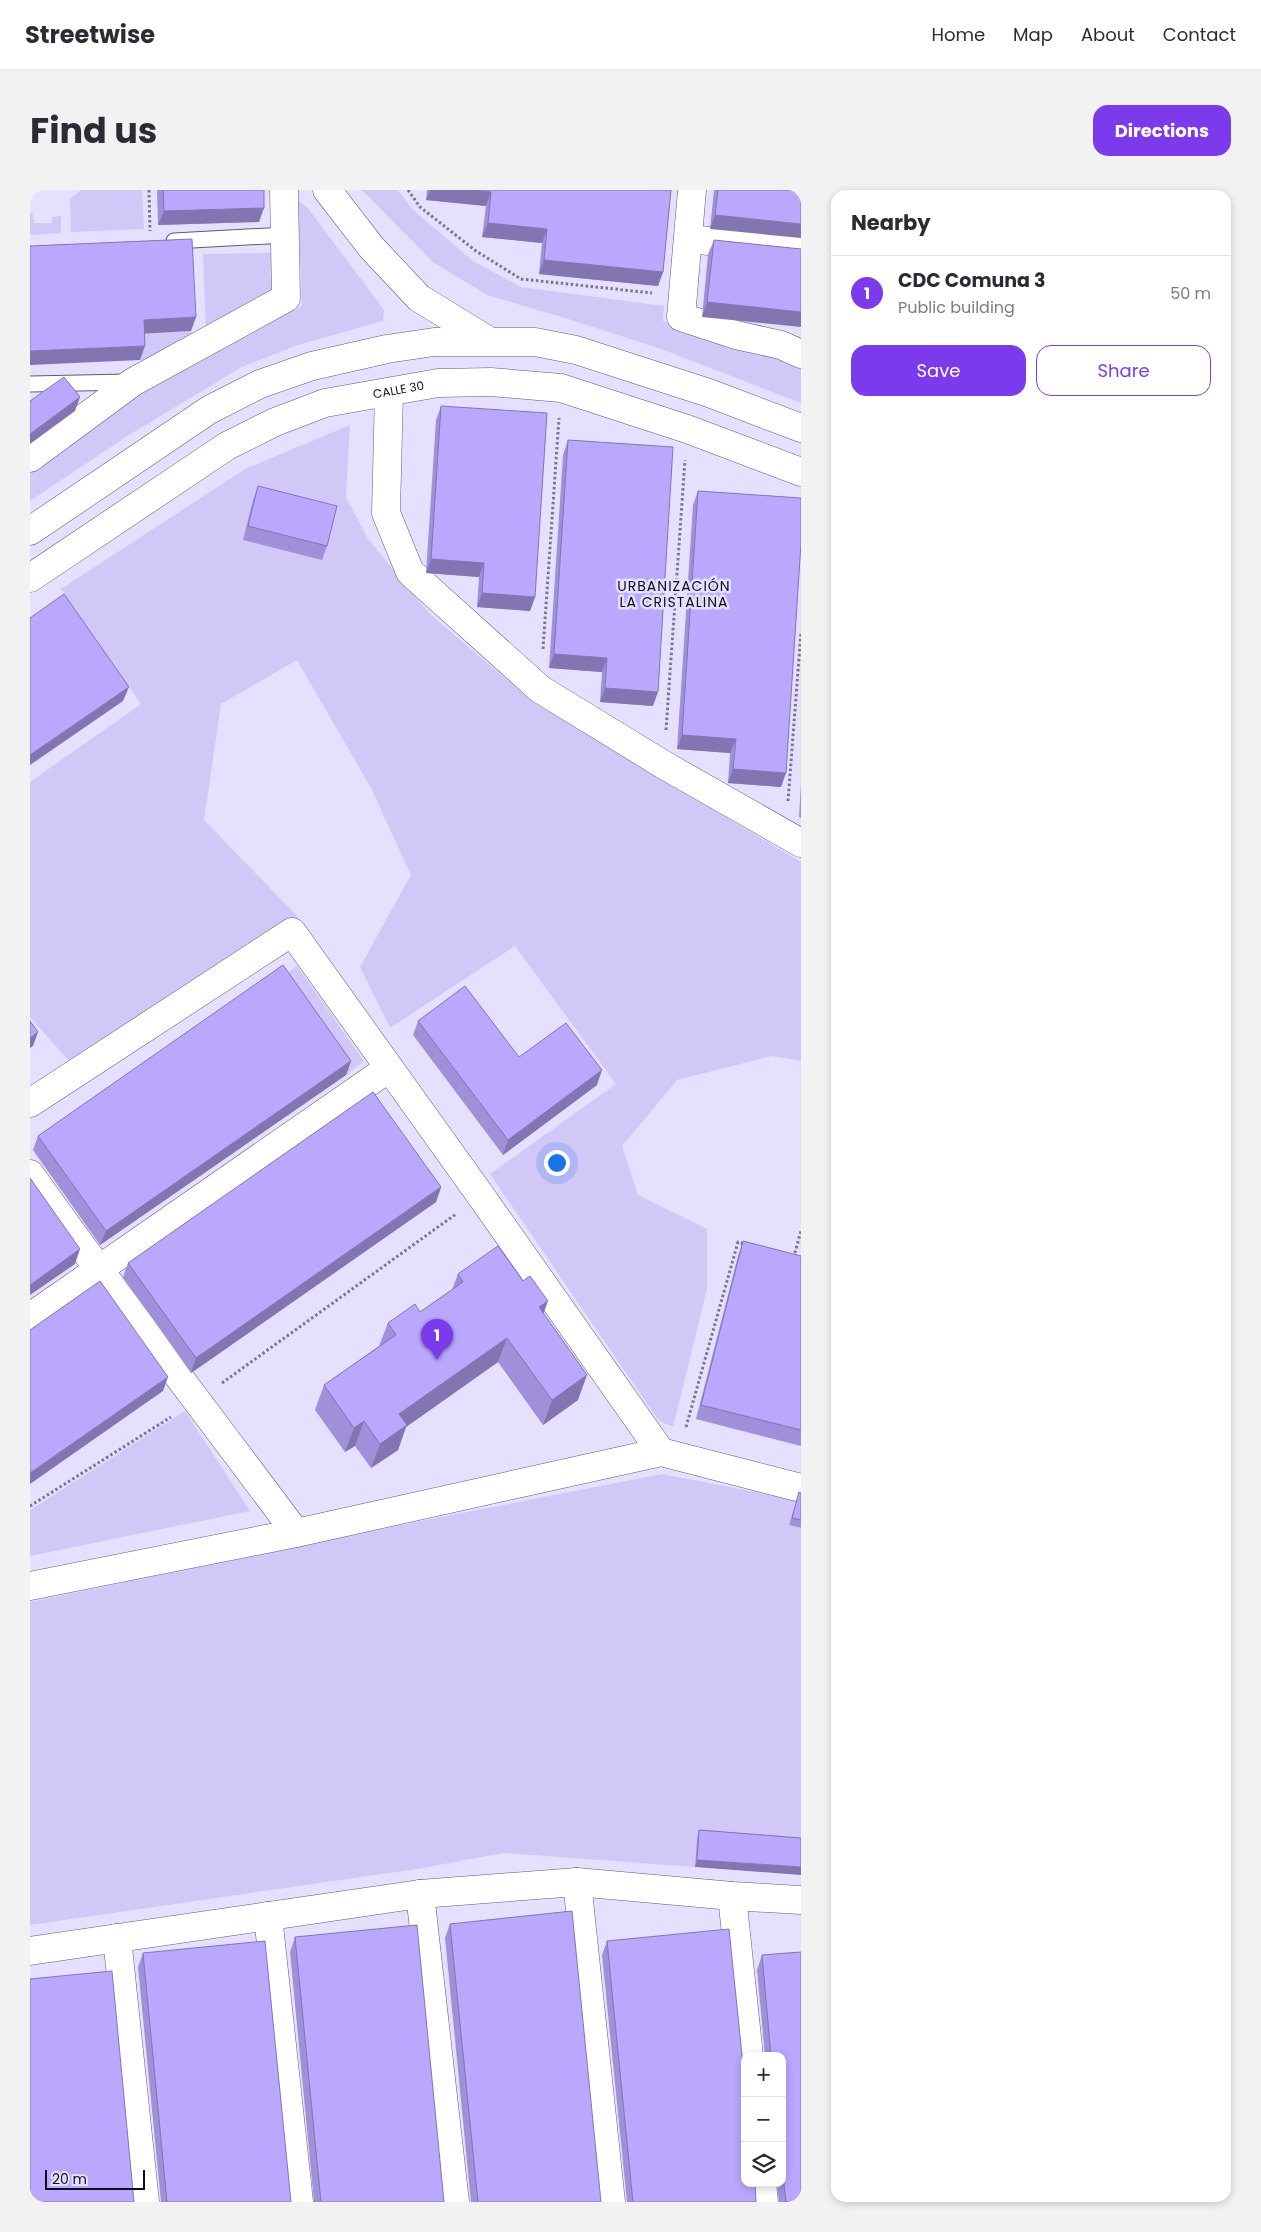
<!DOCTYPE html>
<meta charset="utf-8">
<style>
:root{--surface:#fff;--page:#f2f2f3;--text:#2b2b33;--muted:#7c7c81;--line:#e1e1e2;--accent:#7c3aed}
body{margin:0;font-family:Poppins,sans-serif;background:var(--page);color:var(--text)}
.controls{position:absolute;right:15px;bottom:15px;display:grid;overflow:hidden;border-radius:10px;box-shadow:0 2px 8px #0003}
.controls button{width:45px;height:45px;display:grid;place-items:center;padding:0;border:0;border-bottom:1px solid var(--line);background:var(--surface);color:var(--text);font:25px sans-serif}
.scale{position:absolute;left:15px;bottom:12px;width:100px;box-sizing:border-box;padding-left:5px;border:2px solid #0f0d17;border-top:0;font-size:14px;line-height:18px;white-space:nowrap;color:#0f0d17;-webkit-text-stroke:4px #e5e0fe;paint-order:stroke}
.you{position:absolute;left:526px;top:972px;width:18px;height:18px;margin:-12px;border:4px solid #fff;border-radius:50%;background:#1a73e8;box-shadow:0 0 0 8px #1a73e833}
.badge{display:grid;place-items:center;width:32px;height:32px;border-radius:50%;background:var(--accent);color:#fff;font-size:16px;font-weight:700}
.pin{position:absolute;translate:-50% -41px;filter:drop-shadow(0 1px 2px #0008)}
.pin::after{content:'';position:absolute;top:26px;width:18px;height:15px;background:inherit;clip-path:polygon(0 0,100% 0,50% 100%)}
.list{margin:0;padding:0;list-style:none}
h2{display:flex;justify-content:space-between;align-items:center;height:65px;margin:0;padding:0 20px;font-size:21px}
h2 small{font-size:16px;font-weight:400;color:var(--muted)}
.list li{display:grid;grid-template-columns:32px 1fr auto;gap:15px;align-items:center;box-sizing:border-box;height:75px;padding:0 20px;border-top:1px solid var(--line)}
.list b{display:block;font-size:19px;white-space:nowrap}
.list p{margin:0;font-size:16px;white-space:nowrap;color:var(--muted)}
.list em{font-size:16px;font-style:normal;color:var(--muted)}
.actions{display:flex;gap:10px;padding:15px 20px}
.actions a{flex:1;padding:11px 0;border:1px solid var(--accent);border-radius:15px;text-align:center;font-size:18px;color:var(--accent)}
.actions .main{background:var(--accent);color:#fff}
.icon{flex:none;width:28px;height:28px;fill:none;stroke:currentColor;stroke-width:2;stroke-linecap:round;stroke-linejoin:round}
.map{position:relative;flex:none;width:771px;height:2012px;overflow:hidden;border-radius:15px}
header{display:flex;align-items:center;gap:30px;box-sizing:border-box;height:70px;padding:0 25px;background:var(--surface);border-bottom:1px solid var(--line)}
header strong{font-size:24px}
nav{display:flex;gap:28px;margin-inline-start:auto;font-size:18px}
.intro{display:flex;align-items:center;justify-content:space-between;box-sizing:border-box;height:120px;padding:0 30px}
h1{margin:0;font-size:35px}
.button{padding:12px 22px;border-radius:15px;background:var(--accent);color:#fff;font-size:18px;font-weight:700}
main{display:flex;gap:30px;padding:0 30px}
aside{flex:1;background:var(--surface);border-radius:15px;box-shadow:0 2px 8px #0003}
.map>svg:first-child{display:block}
.green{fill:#d1c8f7}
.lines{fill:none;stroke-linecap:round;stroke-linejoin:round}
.lane-casing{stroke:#5e5a74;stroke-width:17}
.street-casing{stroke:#5e5a74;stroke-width:29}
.secondary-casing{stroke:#5e5a74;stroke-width:29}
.primary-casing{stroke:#5e5a74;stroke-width:29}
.path{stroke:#7a768a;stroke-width:3;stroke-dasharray:2.5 2.5;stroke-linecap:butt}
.lane{stroke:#fff;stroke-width:15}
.street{stroke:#fff;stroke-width:28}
.secondary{stroke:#fff;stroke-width:28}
.primary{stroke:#fff;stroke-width:28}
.wall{fill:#a090da}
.shaded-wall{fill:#8275b2}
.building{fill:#baa7fe;stroke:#8275b2}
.labels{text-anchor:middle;stroke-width:5;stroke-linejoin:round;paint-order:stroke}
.street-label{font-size:12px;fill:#0f0d17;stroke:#e5e0fe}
.neighbourhood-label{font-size:14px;letter-spacing:1px;fill:#0f0d17;stroke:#e5e0fe}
</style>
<header>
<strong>Streetwise</strong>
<nav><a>Home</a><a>Map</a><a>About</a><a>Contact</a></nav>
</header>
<div class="intro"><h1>Find us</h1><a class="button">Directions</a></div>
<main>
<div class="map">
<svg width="771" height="2012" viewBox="0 0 771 2012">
<rect width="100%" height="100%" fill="#e5e0fe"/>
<g class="green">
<path d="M51 0H112L114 39 41 42 40 9Z"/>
<path d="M332 0H368L383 20 443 71 491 97 634 116 633 131 670 147 739 164 771 179V213L634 160 535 128 457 105 403 72Z"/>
<path d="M268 11 277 17 354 120 353 131 268 155 212 177 99 245 0 311V284L114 200 272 116Z"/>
<path d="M0 23H3L4 33H22V27L31 26V43L0 45Z"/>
<path d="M244 63 245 104 176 144 173 64Z"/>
<path d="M161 141V150L118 172 110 170 109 144Z"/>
<path d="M320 235 316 307 338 349 401 425 503 512 771 672V871L742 866 647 890 592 956 608 1005 677 1039V1099L643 1237 629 1231 460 984 586 894 485 756 360 838 330 777 381 685 341 598 267 470 191 514 174 630 269 728 39 871 0 827V592L111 514 31 399 215 279Z"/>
<path d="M267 776 334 871 316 885 248 789Z"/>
<path d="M155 1221 220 1321 0 1366V1320Z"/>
<path d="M632 1284 766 1310 759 1335 771 1338V1655L667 1648 665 1677 474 1663 387 1679 0 1735V1412L391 1331Z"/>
</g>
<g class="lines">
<defs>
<g id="lane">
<path d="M144 51 256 45"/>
<path d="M0 194 98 192"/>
</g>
<g id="street">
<path d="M297 0 342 58 389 108 459 151"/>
<path d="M662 0 651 127 706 145 751 155 771 164"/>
<path d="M658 49 771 60"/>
<path d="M359 202 356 323 380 382 510 499 634 575 771 653"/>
<path d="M0 268 103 192 256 108 254 0"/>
<path d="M0 913 262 742 451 1006 631 1262"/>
<path d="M0 984C86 1106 177 1223 266 1343"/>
<path d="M0 1127 359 878"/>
<path d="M0 1396 266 1343 631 1262 771 1298"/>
<path d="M547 1692 581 2012"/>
<path d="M390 1704 425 2012"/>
<path d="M702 1706 719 1866"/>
<path d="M238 1726 269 2012"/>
<path d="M87 1748 115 2012"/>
<path d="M732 1993 734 2012"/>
</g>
<path id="secondary" d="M0 1761 390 1704 547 1692 702 1706 771 1710"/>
<g id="primary">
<path d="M0 341 179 220 230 194 282 176 357 159 404 152H505L546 160 679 203 771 238"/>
<path id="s1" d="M0 388 197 256 245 232 295 213 408 193 461 192 531 198 657 239 771 282"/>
</g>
</defs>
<use href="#lane" class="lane-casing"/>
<use href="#street" class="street-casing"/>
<use href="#secondary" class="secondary-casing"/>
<use href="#primary" class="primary-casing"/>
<g class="path">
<path d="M119 0 120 41"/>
<path d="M378 0 390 17 446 61 491 89 622 103"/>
<path d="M513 459 529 228"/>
<path d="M636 540 655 270"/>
<path d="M758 611 771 442"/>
<path d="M762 1066H764L771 1041"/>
<path d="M192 1193 426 1024"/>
<path d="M656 1237 708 1052 715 1054"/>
<path d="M0 1316 141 1227"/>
</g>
<use href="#lane" class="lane"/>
<use href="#street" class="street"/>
<use href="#secondary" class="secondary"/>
<use href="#primary" class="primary"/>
</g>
<g class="wall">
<path d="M127 0H234L229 32 128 35Z"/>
<path d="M397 0H641L633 82 628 96 509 84 512 53 452 47 456 16 396 10Z"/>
<path d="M684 0H771L680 39Z"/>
<path d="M684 50 771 59 672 127 678 64Z"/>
<path d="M411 216 505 407 500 421 447 417 449 387 396 383 406 230Z"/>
<path d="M538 250 623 516 570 512 572 482 519 478 533 265Z"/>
<path d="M228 296 297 356 292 370 213 350 223 310Z"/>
<path d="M668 301 751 597 698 593 700 563 647 559 663 315Z"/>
<path d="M771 592V628L769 627Z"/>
<path d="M388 831 489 867 567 895 473 965 383 845Z"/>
<path d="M321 871 316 885 70 1055 3 960 8 946Z"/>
<path d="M411 997 406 1012 161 1183 93 1087 98 1073Z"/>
<path d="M713 1051 771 1066V1256L666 1229 708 1066Z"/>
<path d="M428 1084 513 1124 548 1210 513 1235 468 1172 376 1237 368 1260 341 1278 325 1256 315 1262 285 1220 294 1195 349 1156 358 1133 390 1122 422 1100Z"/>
<path d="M769 1302 771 1303V1338L759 1335Z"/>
<path d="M669 1640 771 1648 665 1677 667 1648Z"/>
<path d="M420 1734 571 2012H441L415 1748Z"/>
<path d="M265 1747 414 2012H284L260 1762Z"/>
<path d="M577 1751 726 2012H597L572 1765Z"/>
<path d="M771 1762V2012H749L747 1993H752V1866H735L727 1780 732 1765Z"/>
<path d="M113 1763 261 2012H131L108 1777Z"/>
</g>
<g class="shaded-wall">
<path d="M400 0H442L461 2 456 16 396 10Z"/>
<path d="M234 18 229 32 128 35 134 21Z"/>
<path d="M685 25 771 34V48L680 39Z"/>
<path d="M458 33 517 39 512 53 452 47Z"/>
<path d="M514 70 633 82 628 96 509 84Z"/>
<path d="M677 112 771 122V137L672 127Z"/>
<path d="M166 127 161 141 109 144 114 130Z"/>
<path d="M115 156 110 170 0 175V161Z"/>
<path d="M50 207 45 221 0 254V244Z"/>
<path d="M401 369 454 373 449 387 396 383Z"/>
<path d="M452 403 505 407 500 421 447 417Z"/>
<path d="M524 464 577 468 572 482 519 478Z"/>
<path d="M99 497 93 511 0 575V565Z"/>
<path d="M575 498 628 502 623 516 570 512Z"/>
<path d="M652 545 706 549 700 563 647 559Z"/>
<path d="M703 579 756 583 751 597 698 593Z"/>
<path d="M8 842 3 856 0 858V848Z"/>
<path d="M321 871 316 885 70 1055 76 1041Z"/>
<path d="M572 880 567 895 473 965 478 950Z"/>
<path d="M411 997 406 1012 161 1183 166 1168Z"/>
<path d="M50 1059 45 1074 0 1105V1095Z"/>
<path d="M518 1111 509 1136V1117Z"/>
<path d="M477 1148 468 1172 376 1237 368 1260 341 1278 350 1254 369 1224Z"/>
<path d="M557 1185 548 1210 513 1235 522 1210Z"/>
<path d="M138 1187 133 1201 0 1294V1283Z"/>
<path d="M334 1231 325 1256 315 1262 324 1238Z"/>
<path d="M667 1670 771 1677V1685L665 1677Z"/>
</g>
<g class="building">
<path d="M133 0H234V18L134 21Z"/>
<path d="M442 0H641L633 82 514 70 517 39 458 33 461 2Z"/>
<path d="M688 0H771V34L685 25Z"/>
<path d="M162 49 166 127 114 130 115 156 0 161V56Z"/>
<path d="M684 50 771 59V122L677 112Z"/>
<path d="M34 187 50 207 0 244V211Z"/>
<path d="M411 216 517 223 505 407 452 403 454 373 401 369Z"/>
<path d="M538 250 643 257 628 502 575 498 577 468 524 464Z"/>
<path d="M228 296 307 316 297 356 218 336Z"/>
<path d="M668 301 771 308V353L756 583 703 579 706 549 652 545Z"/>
<path d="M34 404 99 497 0 565V428Z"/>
<path d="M253 775 321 871 76 1041 8 946Z"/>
<path d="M435 796 489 867 536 833 572 880 478 950 388 831Z"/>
<path d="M0 831 8 842 0 848Z"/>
<path d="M343 902 411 997 166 1168 98 1073Z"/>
<path d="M0 988 50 1059 0 1095Z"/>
<path d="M713 1051 771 1066V1240L671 1215Z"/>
<path d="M468 1056 493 1091 500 1086 518 1111 509 1117 557 1185 522 1210 477 1148 369 1224 377 1235 350 1254 334 1231 324 1238 294 1195 366 1145 358 1133 385 1114 390 1122 433 1092 428 1084Z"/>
<path d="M70 1091 138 1187 0 1283V1140Z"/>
<path d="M769 1302 771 1303V1330L762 1328Z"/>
<path d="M669 1640 771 1648V1677L667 1670Z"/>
<path d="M542 1721 571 2012H448L420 1734Z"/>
<path d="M387 1735 414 2012H291L265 1747Z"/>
<path d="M699 1739 715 1894V1993H725L726 2012H603L577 1751Z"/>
<path d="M235 1751 261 2012H137L113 1763Z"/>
<path d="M771 1762V2012H756L752 1977V1866H741L732 1765Z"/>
<path d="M82 1781 104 2012H0V1789Z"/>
</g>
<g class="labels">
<g class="street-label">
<text dy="4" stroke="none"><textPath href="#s1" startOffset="419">CALLE 30</textPath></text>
</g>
<g class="neighbourhood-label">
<text x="644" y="401">URBANIZACIÓN<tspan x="644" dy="16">LA CRISTALINA</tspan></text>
</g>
</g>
</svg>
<div class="controls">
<button>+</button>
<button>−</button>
<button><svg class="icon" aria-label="layers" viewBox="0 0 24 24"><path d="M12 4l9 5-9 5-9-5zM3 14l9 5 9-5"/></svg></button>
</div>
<div class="scale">20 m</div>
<div class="you"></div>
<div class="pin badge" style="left:407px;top:1170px">1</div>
</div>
<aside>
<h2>Nearby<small></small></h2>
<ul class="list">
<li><span class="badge">1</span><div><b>CDC Comuna 3</b><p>Public building</p></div><em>50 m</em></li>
</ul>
<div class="actions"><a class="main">Save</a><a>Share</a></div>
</aside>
</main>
